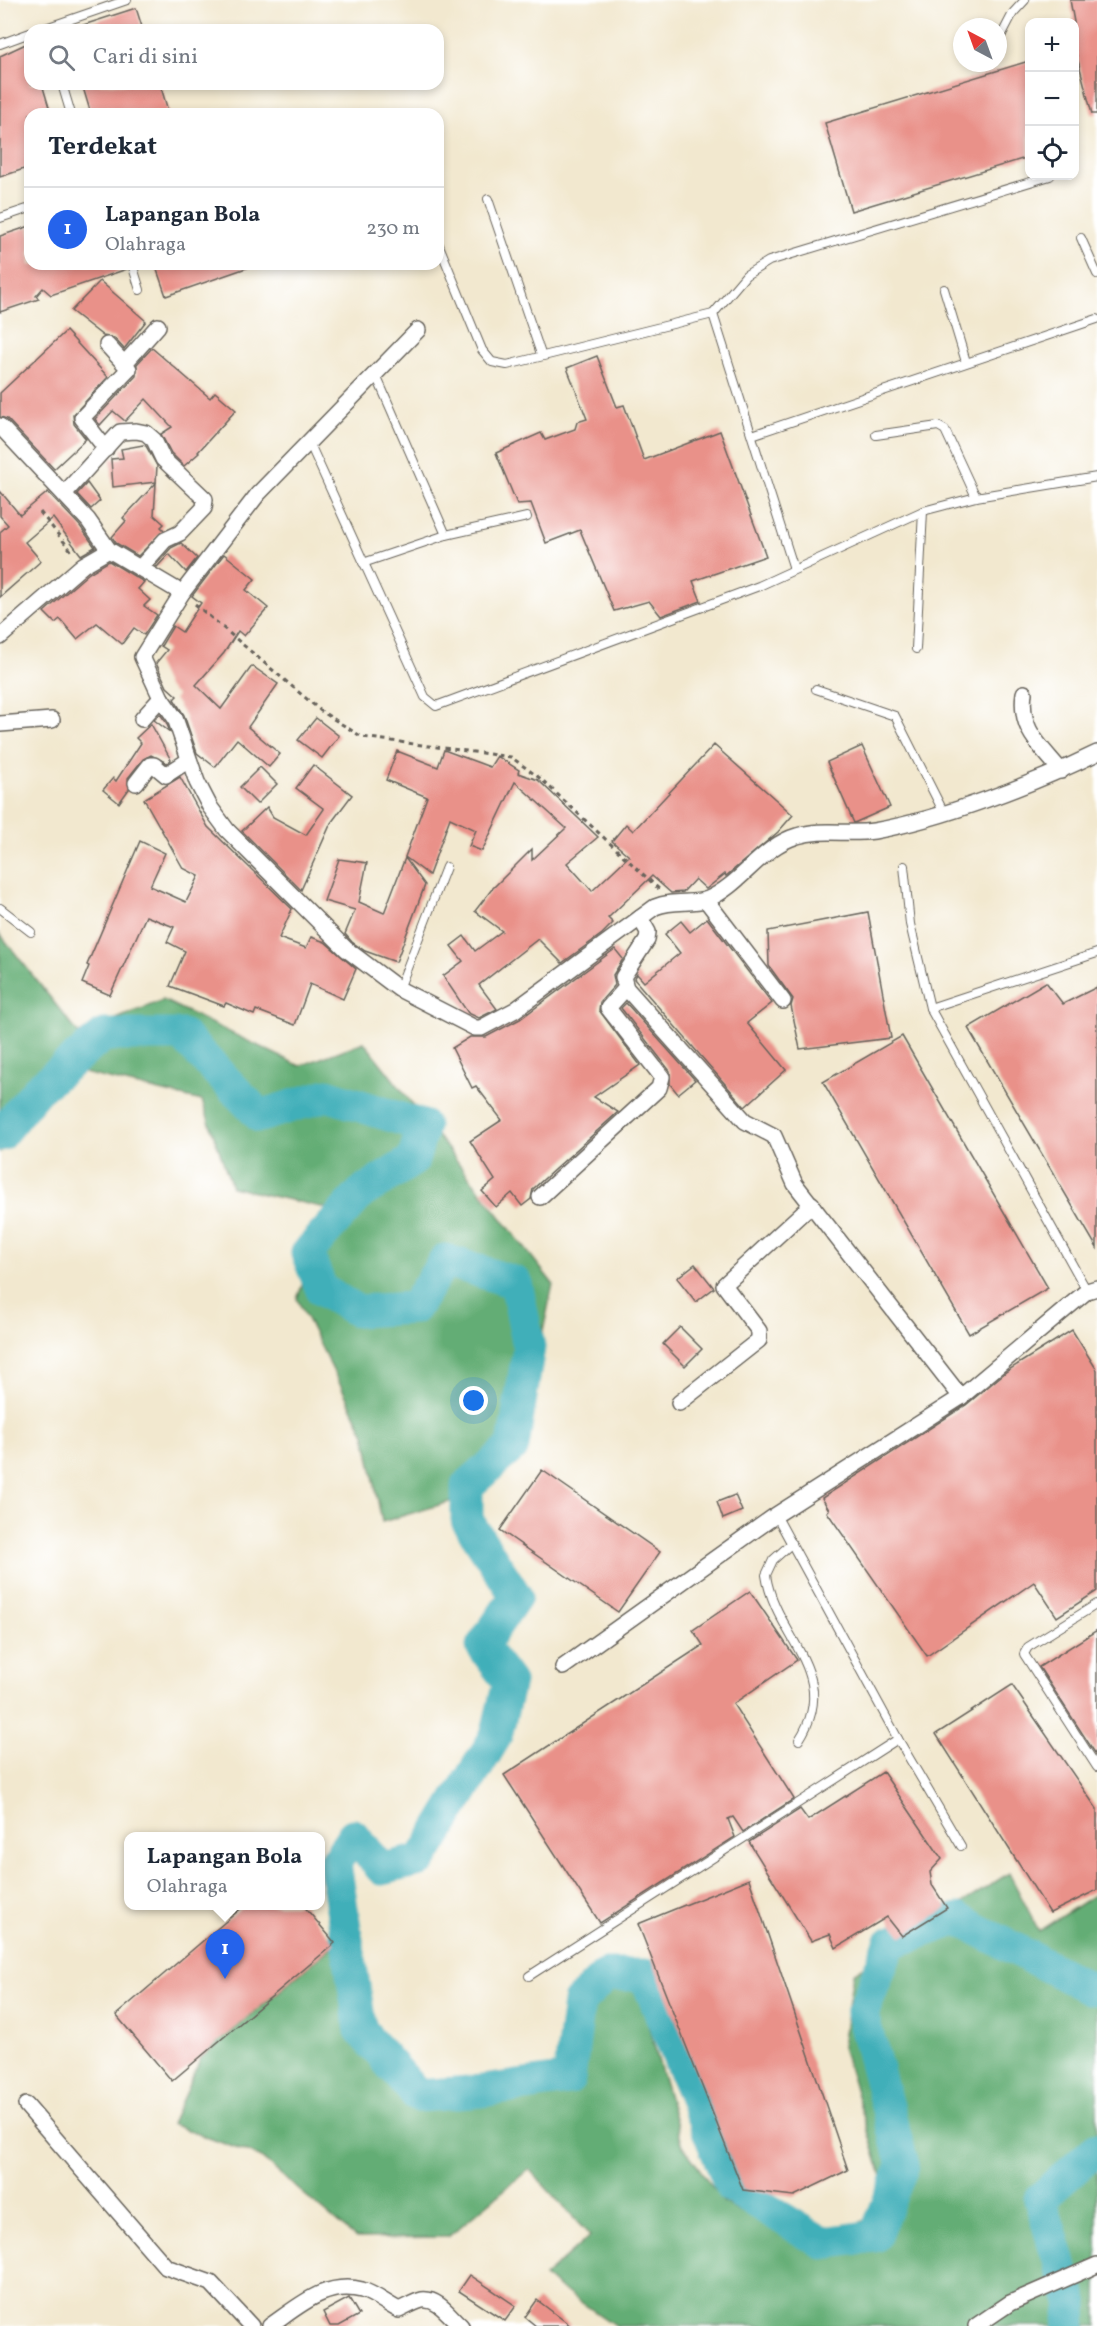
<!DOCTYPE html>
<html lang="id">
<meta charset="utf-8">
<style>
:root{--surface:#fff;--page:#f6f6f7;--text:#1f2937;--muted:#747a83;--line:#e0e1e3;--accent:#2563eb}
body{margin:0;font-family:Vollkorn,serif;background:var(--page);color:var(--text)}
.controls{position:absolute;right:18px;top:18px;display:grid;overflow:hidden;border-radius:12px;box-shadow:0 3px 9px #0003}
.controls button{width:54px;height:54px;display:grid;place-items:center;padding:0;border:0;border-bottom:2px solid var(--line);background:var(--surface);color:var(--text);font:30px sans-serif}
.compass{position:absolute;left:953px;top:18px;width:54px;height:54px;border-radius:50%;background:var(--surface);box-shadow:0 3px 9px #0003;rotate:319deg}
.you{position:absolute;left:474px;top:1401px;width:21px;height:21px;margin:-15px;border:4px solid #fff;border-radius:50%;background:#1a73e8;box-shadow:0 0 0 9px #1a73e833}
.badge{display:grid;place-items:center;width:39px;height:39px;border-radius:50%;background:var(--accent);color:#fff;font-size:20px;font-weight:700}
.pin{position:absolute;translate:-50% -50px;filter:drop-shadow(0 2px 3px #0008)}
.pin::after{content:'';position:absolute;top:32px;width:21px;height:18px;background:inherit;clip-path:polygon(0 0,100% 0,50% 100%)}
.popup{position:absolute;left:124px;top:1832px;width:201px;height:78px;box-sizing:border-box;display:grid;place-content:center;border-radius:12px;background:var(--surface);filter:drop-shadow(0 2px 4px #0005);font-size:20px;white-space:nowrap;color:var(--muted)}
.popup b{font-size:22px;color:var(--text)}
.popup::after{content:'';position:absolute;left:50%;top:100%;margin-left:-12px;border:12px solid transparent;border-top-color:var(--surface)}
.list{margin:0;padding:0;list-style:none}
h2{display:flex;justify-content:space-between;align-items:center;height:78px;margin:0;padding:0 24px;font-size:26px}
h2 small{font-size:20px;font-weight:400;color:var(--muted)}
.list li{display:grid;grid-template-columns:39px 1fr auto;gap:18px;align-items:center;box-sizing:border-box;height:84px;padding:0 24px;border-top:2px solid var(--line)}
.list b{display:block;font-size:22px;white-space:nowrap}
.list p{margin:0;font-size:20px;white-space:nowrap;color:var(--muted)}
.list em{font-size:20px;font-style:normal;color:var(--muted)}
.icon{flex:none;width:33px;height:33px;fill:none;stroke:currentColor;stroke-width:2;stroke-linecap:round;stroke-linejoin:round}
.map{position:relative;flex:none;width:1097px;height:2326px;overflow:hidden}
.search{position:absolute;background:var(--surface);box-shadow:0 3px 9px #0003;left:24px;top:24px;width:420px;height:66px;display:flex;align-items:center;gap:15px;box-sizing:border-box;padding:0 21px;border-radius:18px;color:var(--muted);font-size:22px}
.panel{position:absolute;background:var(--surface);box-shadow:0 3px 9px #0003;left:24px;top:108px;width:420px;height:162px;border-radius:18px}
.map>svg:first-child{display:block}
.forest{fill:#64ad75;stroke:#406448;stroke-width:1.5}
.lines{fill:none;stroke-linecap:round;stroke-linejoin:round}
.river{stroke:#3fafb9;stroke-width:33}
.building{fill:#e99189}
.service-casing{stroke:#67635b;stroke-width:10}
.minor-casing{stroke:#67635b;stroke-width:18}
.path{stroke:#67635b;stroke-width:3;stroke-dasharray:4.5 4.5;stroke-linecap:butt}
.service{stroke:#fff;stroke-width:8}
.minor{stroke:#fff;stroke-width:15}
</style>
<div class="map">
<svg width="1097" height="2326" viewBox="0 0 1097 2326">
<rect width="100%" height="100%" fill="#fff"/>
<filter id="ink" filterUnits="userSpaceOnUse"><feTurbulence type="fractalNoise" baseFrequency=".0167" numOctaves="2"/><feDisplacementMap in="SourceGraphic" scale="12" xChannelSelector="R" yChannelSelector="G"/><feConvolveMatrix kernelMatrix="1 2 1 2 8 2 1 2 1" color-interpolation-filters="sRGB"/></filter>
<filter id="wash" filterUnits="userSpaceOnUse"><feTurbulence type="fractalNoise" baseFrequency=".008" numOctaves="4" result="noise"/><feDisplacementMap in="SourceGraphic" scale="24" xChannelSelector="R" yChannelSelector="G"/><feGaussianBlur stdDeviation="1.35" result="paint"/><feColorMatrix in="noise" values="0 0 0 0 0 0 0 0 0 0 0 0 0 0 0 0 0 1.4 0 .05"/><feComposite in="paint" operator="in"/></filter>
<g filter="url(#wash)">
<rect width="100%" height="100%" fill="#f2e8cf"/>
<g class="forest">
<path d="M0 934 79 1034 163 1000 300 1066 364 1042 553 1284 516 1460 473 1495 382 1522 365 1434 297 1299 330 1209 232 1187 202 1101 67 1069 0 1152Z"/>
<path d="M1009 1873 1039 1931 1097 1893V2326H616L544 2277 590 2236 529 2169 448 2237 356 2238 260 2157 171 2124 201 2058 349 1932 368 2055 410 2106 521 2100 565 2057 590 1969H632L683 2146 724 2203 813 2248 891 2206 842 2047 853 1973Z"/>
</g>
<g class="lines">
<g class="river">
<path d="M0 1135 37 1090 104 1035H182L260 1116 327 1095 423 1126 413 1160 361 1193 307 1253 322 1290 357 1311 414 1308 445 1260 516 1283 529 1347 513 1446 467 1486V1520L516 1596 482 1646 509 1682 496 1736 421 1860 382 1869 353 1835 335 1863 361 2031 418 2096 482 2091 569 2079 579 2002 606 1975H645L731 2187 823 2243 875 2236 903 2165 862 2014 890 1943 958 1919 1091 1989 1097 1988"/>
<path d="M1069 2326 1073 2305 1040 2199 1097 2149"/>
</g>
</g>
<g id="blocks">
<g class="building">
<path d="M1070 0H1097V114H1092L1074 45V22Z"/>
<path d="M136 8 143 30H77V27Z"/>
<path d="M30 42V84H42L51 114H30V167L0 177V56Z"/>
<path d="M1029 61V157L851 211 825 123Z"/>
<path d="M82 84H160L169 114H91Z"/>
<path d="M30 226V264H126L127 269 51 295 43 288 36 296 39 299 0 312V236Z"/>
<path d="M155 264H252V266L166 296Z"/>
<path d="M100 281 146 321 124 349 114 338 103 336 71 311Z"/>
<path d="M66 331 108 377 73 415 74 424 86 439 54 469 7 419 0 417V393Z"/>
<path d="M152 348 210 398 215 392 236 410 198 452 199 453 184 466 171 453 161 434 172 427 146 399 125 421 113 411 100 425 95 419 136 376 137 364Z"/>
<path d="M597 356 617 407 624 405 644 460 720 431 766 556 693 581 701 601 661 616 649 601 614 611 580 530 546 543 531 503 517 504 496 453 541 433 545 440 575 429 577 422 587 419 567 368Z"/>
<path d="M143 445 146 446 157 466 156 482 113 487 111 459 123 458 121 449Z"/>
<path d="M87 483 100 501 91 509 77 494Z"/>
<path d="M156 483 154 515 164 524 161 527 164 530 138 556 116 543 112 537 126 521 123 518Z"/>
<path d="M0 491 20 515 48 492 80 526 95 547 81 555 53 518 25 542 41 561 0 597V532L8 525 0 516Z"/>
<path d="M181 543 197 558 186 572 169 554 157 567 155 566 171 548Z"/>
<path d="M224 554 255 579 246 590 268 608 244 636 238 631 224 653 196 685 221 709 252 666 278 684 248 727 280 754 269 767 237 739 215 767 197 753 184 715 174 699 177 696 167 687 156 663 167 650 161 646 173 626 182 632 201 603 192 596Z"/>
<path d="M109 561 144 582 138 589 150 600 144 606 157 615 144 635 134 628 122 644 97 623 77 639 60 619 55 623 44 612 89 573Z"/>
<path d="M160 714 166 722 170 732 154 720Z"/>
<path d="M316 718 339 736 322 758 298 740Z"/>
<path d="M151 724 171 760 167 763 151 755 143 759 128 778 129 789 119 803 103 790 113 778 116 781 141 743 136 738Z"/>
<path d="M714 745 793 815 778 832 726 876 725 874 706 889 695 879 683 892 671 893 652 876 608 918 613 923 602 934 562 963 538 939 479 985 497 1009 479 1018 468 1013 443 976 463 961 451 946 464 936 475 951 502 931 475 911 492 889 532 849V860L566 828 515 782 482 851 469 846 476 830 450 818 429 875 405 857 427 797 386 780 397 751 438 767 444 750 490 767 497 756 519 770 518 773 538 780 598 837 567 863 592 891 629 856 612 841 626 824 633 831Z"/>
<path d="M862 746 890 807 854 823 827 762Z"/>
<path d="M313 765 352 795 331 823 301 890 242 831 267 807 273 817 306 835 324 809 296 788Z"/>
<path d="M260 767 277 784 257 804 240 787Z"/>
<path d="M180 777 208 827 292 909 279 938 306 948 311 937 325 942 356 969 343 999 310 984 295 1025 256 1010 254 1015 226 1003 224 1006 170 986 185 951 167 942 174 927 146 916 110 995 82 983 89 966 87 965 140 841 165 853 150 886 186 902 199 876 183 868 144 799Z"/>
<path d="M405 858 425 885 396 962 365 951 352 942 345 934 355 910 324 901 339 859 367 863 359 902 384 913Z"/>
<path d="M868 912 891 1038 800 1049 791 1006 793 999 769 966 768 931Z"/>
<path d="M707 918 772 1003 747 1023 786 1070 745 1107 634 979 637 974 644 982 680 953 665 934 681 921 690 932Z"/>
<path d="M615 949 623 959 613 975 615 985 600 1002 599 1010 640 1065 594 1097 618 1112 533 1189 531 1199 522 1206 512 1193 496 1207 482 1191 495 1180 470 1141 502 1120 476 1086 472 1088 452 1048 470 1037H486L520 1019Z"/>
<path d="M1046 982 1063 1004 1097 987V1248L968 1028Z"/>
<path d="M626 1003 695 1080 678 1094 670 1084V1071L621 1008Z"/>
<path d="M902 1036 1048 1288 969 1334 823 1082Z"/>
<path d="M695 1264 714 1288 696 1302 677 1278Z"/>
<path d="M680 1327 702 1349 685 1366 663 1344Z"/>
<path d="M1072 1330 1097 1370V1591L1057 1617 1034 1582 927 1656 827 1512 829 1510 822 1498 966 1405 1007 1371Z"/>
<path d="M542 1470 660 1552 618 1612 500 1530Z"/>
<path d="M735 1495 742 1511 723 1519 717 1502Z"/>
<path d="M750 1591 797 1660 733 1704 794 1799 743 1832 733 1817 728 1819 735 1837 600 1923 504 1775 703 1645 693 1630Z"/>
<path d="M1097 1630V1756L1039 1667Z"/>
<path d="M1012 1685 1097 1809V1890L1050 1913 936 1734Z"/>
<path d="M883 1772 942 1859 930 1872 932 1885 947 1908 902 1936 887 1917 836 1948 830 1934 811 1941 749 1842 800 1809 808 1820Z"/>
<path d="M749 1879 848 2170 794 2196 743 2190 638 1924Z"/>
<path d="M245 1905H303L335 1943 172 2081 116 2015Z"/>
<path d="M470 2275 516 2306 505 2321 459 2291Z"/>
<path d="M349 2298 359 2315 339 2326H330L323 2312Z"/>
<path d="M537 2300 571 2326H536L525 2317Z"/>
</g>
</g>
</g>
<g filter="url(#ink)">
<use href="#blocks" fill-opacity="0" stroke="#67635b" stroke-width="1.5"/>
<g class="lines">
<defs>
<g id="service">
<path d="M40 30 127 0"/>
<path d="M998 42 1013 13 1025 0"/>
<path d="M0 44 30 33"/>
<path d="M62 84 71 114"/>
<path d="M488 199 541 354"/>
<path d="M0 218 30 208"/>
<path d="M1081 238 1097 274"/>
<path d="M438 243 482 350 492 362 507 365 713 314 794 569"/>
<path d="M132 264 140 290"/>
<path d="M944 289 966 362"/>
<path d="M713 314 746 275 769 261 1050 176"/>
<path d="M375 373 446 535"/>
<path d="M752 435 1097 319"/>
<path d="M876 435 938 426 945 430 976 497"/>
<path d="M309 442 425 697 436 706 759 586 923 511 976 497 1097 477"/>
<path d="M363 563 446 535 527 517"/>
<path d="M916 649 923 511"/>
<path d="M816 689 895 716 944 813"/>
<path d="M904 866 910 924 930 1008 1087 1291"/>
<path d="M0 908 31 932"/>
<path d="M399 989 446 867"/>
<path d="M930 1008 1097 953"/>
<path d="M776 1515 898 1739 961 1846"/>
<path d="M792 1543 773 1560 766 1575C775 1637 842 1674 799 1740"/>
<path d="M1097 1604 1028 1647 1024 1654 1097 1767"/>
<path d="M529 1976 898 1739"/>
</g>
<g id="minor">
<path d="M418 330 258 494 182 593 142 657 161 698 175 718 197 782 210 807 227 830 346 949 399 989 475 1028H481L515 1010 655 907C673 899 693 905 708 899 741 885 762 846 797 836 822 828 848 835 874 831 942 819 1034 784 1097 753"/>
<path d="M125 363 158 326"/>
<path d="M0 426 88 520 109 550"/>
<path d="M106 449 82 418 129 369 107 345"/>
<path d="M64 494 120 432 136 431 146 433 154 440 163 459 205 499 204 508 180 533 165 540 140 568"/>
<path d="M0 637 83 565 109 550 182 593"/>
<path d="M1024 693C1019 730 1040 745 1061 771"/>
<path d="M142 719 161 698"/>
<path d="M0 724 52 720"/>
<path d="M136 783 150 765H154L166 775 189 760"/>
<path d="M706 900 783 1001"/>
<path d="M640 918 648 932 647 940 623 977 626 988 745 1121 774 1136 795 1184 961 1397"/>
<path d="M540 1197 659 1088 662 1077 608 1008 626 988"/>
<path d="M679 1403 759 1340V1331L724 1285 812 1204"/>
<path d="M563 1667 776 1515 961 1397 1087 1291 1097 1288"/>
<path d="M26 2105 166 2267 211 2283 251 2326"/>
<path d="M270 2326C298 2307 326 2280 362 2290 375 2294 387 2304 399 2310 406 2307 414 2302 422 2300 439 2298 450 2317 461 2326"/>
<path d="M976 2326 1010 2303 1097 2265"/>
</g>
</defs>
<use href="#service" class="service-casing"/>
<use href="#minor" class="minor-casing"/>
<g class="path">
<path d="M40 512 73 553"/>
<path d="M195 604 321 711 362 737 511 757 541 779 660 890"/>
</g>
<use href="#service" class="service"/>
<use href="#minor" class="minor"/>
</g>
</g>
</svg>
<div class="controls">
<button>+</button>
<button>−</button>
<button><svg class="icon" aria-label="locate" viewBox="0 0 24 24"><circle cx="12" cy="12" r="6"/><path d="M12 2v4M12 18v4M2 12h4M18 12h4"/></svg></button>
</div>
<svg class="compass" viewBox="-18 -18 36 36"><path d="M0-13l5 13h-10z" fill="#e53935"/><path d="M0 13l5-13h-10z" fill="#747a83"/></svg>
<div class="you"></div>
<div class="pin badge" style="left:225px;top:1979px">1</div>
<div class="popup"><b>Lapangan Bola</b>Olahraga</div>
<div class="search"><svg class="icon" aria-label="search" viewBox="0 0 24 24"><circle cx="10" cy="10" r="6"/><path d="M15 15l6 6"/></svg>Cari di sini</div>
<section class="panel">
<h2>Terdekat<small></small></h2>
<ul class="list">
<li><span class="badge">1</span><div><b>Lapangan Bola</b><p>Olahraga</p></div><em>230 m</em></li>
</ul>
</section>
</div>
